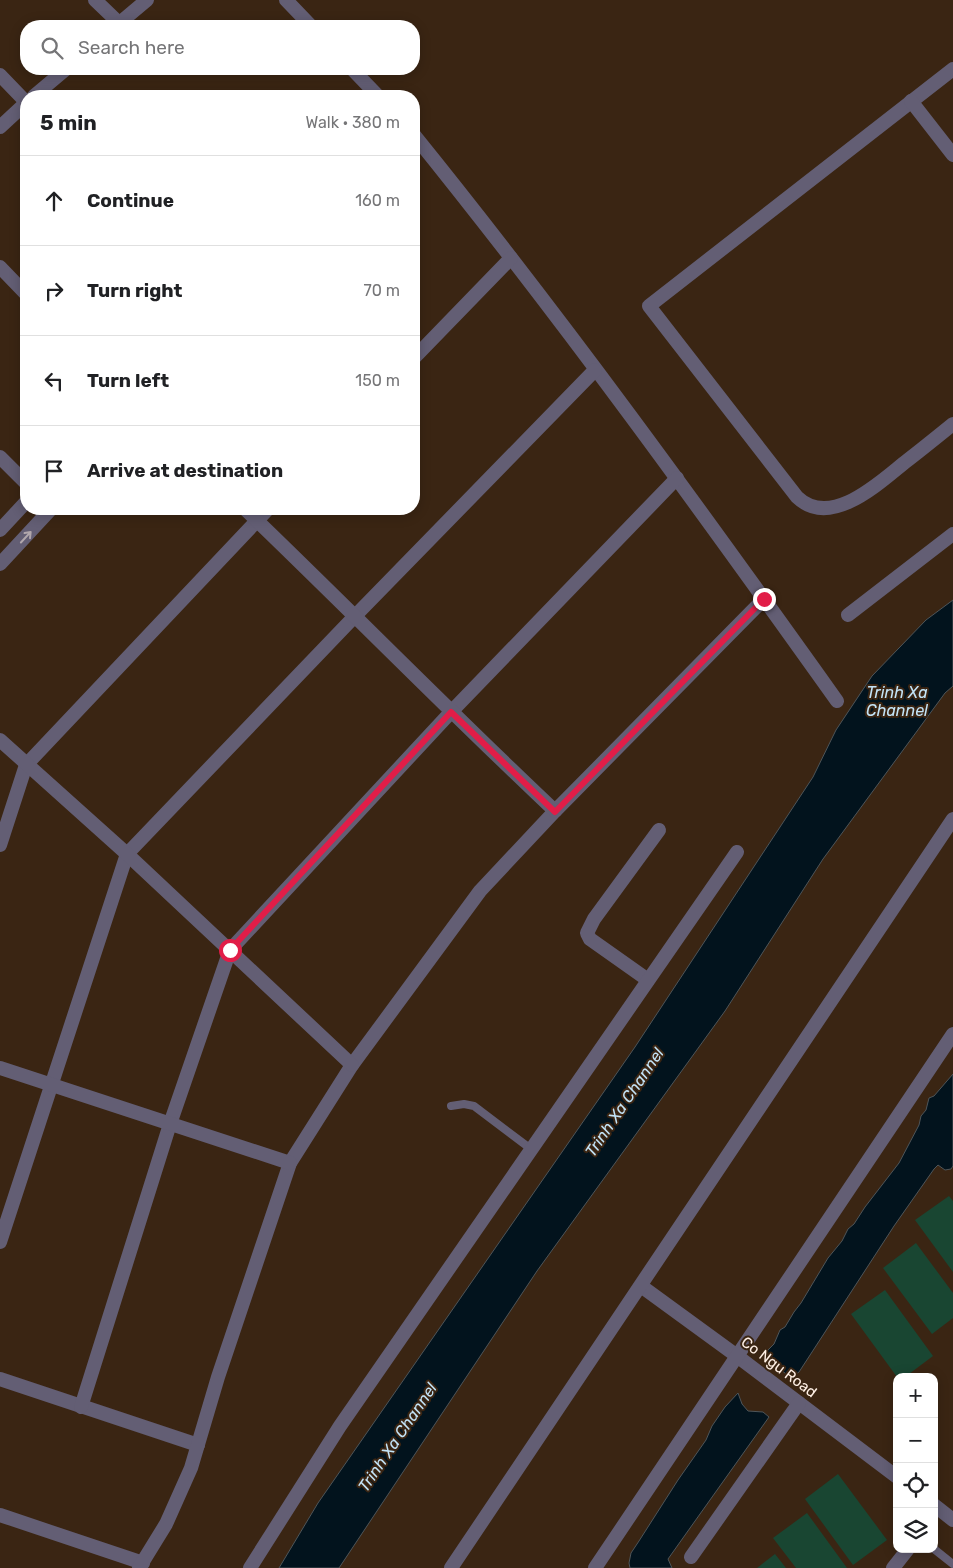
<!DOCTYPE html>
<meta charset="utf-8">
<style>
:root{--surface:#fff;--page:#f6f6f6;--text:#202124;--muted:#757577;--line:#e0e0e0}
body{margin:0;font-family:Rubik,sans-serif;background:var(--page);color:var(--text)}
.controls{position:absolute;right:15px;bottom:15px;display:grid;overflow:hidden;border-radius:10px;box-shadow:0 2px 12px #0003}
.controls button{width:45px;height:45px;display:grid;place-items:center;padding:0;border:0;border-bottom:1px solid var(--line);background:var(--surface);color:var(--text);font:25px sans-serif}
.stop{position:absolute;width:15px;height:15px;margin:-11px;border:4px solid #e11d48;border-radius:50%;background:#fff}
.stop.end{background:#e11d48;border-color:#fff;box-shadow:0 1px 5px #0008}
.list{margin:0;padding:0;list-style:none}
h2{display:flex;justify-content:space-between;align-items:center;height:65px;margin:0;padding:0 20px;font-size:21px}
h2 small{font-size:16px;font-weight:400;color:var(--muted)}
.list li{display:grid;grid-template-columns:32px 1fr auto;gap:15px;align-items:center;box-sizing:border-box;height:90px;padding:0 20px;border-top:1px solid var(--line)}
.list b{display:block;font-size:19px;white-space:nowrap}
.list em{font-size:16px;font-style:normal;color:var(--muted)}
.icon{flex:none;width:28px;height:28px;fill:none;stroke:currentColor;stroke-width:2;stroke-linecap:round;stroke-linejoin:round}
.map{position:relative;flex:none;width:953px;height:1568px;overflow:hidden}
.search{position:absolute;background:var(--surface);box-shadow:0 2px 12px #0003;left:20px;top:20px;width:400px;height:55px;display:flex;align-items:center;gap:12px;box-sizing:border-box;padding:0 18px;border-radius:20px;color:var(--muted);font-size:19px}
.panel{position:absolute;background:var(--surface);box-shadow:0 2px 12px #0003;left:20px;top:90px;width:400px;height:425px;border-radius:20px}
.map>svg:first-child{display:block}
.green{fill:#194632}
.water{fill:#02131d;stroke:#4e5559}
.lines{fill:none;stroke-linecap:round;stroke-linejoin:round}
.service{stroke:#635e74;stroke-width:8}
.minor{stroke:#635e74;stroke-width:14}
.tertiary{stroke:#635e74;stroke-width:14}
.oneway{stroke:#b1a7ac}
.route{stroke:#e11d48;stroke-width:6}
.labels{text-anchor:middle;stroke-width:4;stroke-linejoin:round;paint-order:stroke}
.street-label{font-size:15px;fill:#fff0e5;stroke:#3a2513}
.water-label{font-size:16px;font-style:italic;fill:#c3e4f8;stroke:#3a2513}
</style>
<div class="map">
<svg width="953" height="1568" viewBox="0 0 953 1568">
<rect width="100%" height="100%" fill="#3a2513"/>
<g class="green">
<path d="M949 1196 953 1201V1272L915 1220Z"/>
<path d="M916 1243 953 1293V1318L932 1334 883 1268Z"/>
<path d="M885 1290 933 1356 905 1377H897L851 1314Z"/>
<path d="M838 1474 887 1540 853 1565 805 1499Z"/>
<path d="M807 1513 847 1568H796L773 1538Z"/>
<path d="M775 1554 786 1568H757Z"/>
</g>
<g class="water">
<path d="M953 600V686L945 693 823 859 725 1011 537 1271 339 1568H279L318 1503 635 1047 813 777 836 730 872 676 926 620Z"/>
<path d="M953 1074V1166L951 1169 945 1170 938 1165 934 1169 894 1226 799 1372 791 1378 765 1357V1353L774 1344 780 1330 785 1327 794 1312 801 1303 828 1258 842 1241 848 1229 854 1224 865 1207 899 1163 919 1125 921 1116 926 1110 929 1098 934 1096Z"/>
<path d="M738 1393 742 1404 748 1411 763 1412 769 1417 668 1559 672 1568H630L629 1563 631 1553 639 1541 678 1480 706 1440 712 1426 725 1407Z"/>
</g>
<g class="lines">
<g class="service">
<path d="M451 1106 464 1104 474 1106 531 1149"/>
<path d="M934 1549 953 1564"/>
</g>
<g class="minor">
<path d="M95 0 119 23"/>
<path d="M286 0 311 26"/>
<path d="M116 26 147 0"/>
<path d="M352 69 378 96"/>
<path d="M953 69 649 306 797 497C830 529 878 484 904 463 921 450 937 437 953 424"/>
<path d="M0 75 26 102"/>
<path d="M34 96 66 69"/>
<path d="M911 101 953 155"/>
<path d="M0 127 26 103"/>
<path d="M414 135C562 318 700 509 837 701"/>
<path d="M414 358 511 258"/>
<path d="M0 457 26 483"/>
<path d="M848 615 953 534"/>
<path d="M0 845 26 765 268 509"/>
<path d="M648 980 590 939 587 933 594 919 659 830"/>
<path d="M0 1242 127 854 355 616 595 370"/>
<path d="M641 1286 737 1356 897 1477"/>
<path d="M0 1379 198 1445"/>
<path d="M81 1407 170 1124 230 950 451 712 677 478"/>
<path d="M934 1505 953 1520"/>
<path d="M0 1515 143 1563"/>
<path d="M691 1557 799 1403"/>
<path d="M139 1568 166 1524 191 1468 218 1377 290 1163 352 1065 480 891 555 811 764 599"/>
<path d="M250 1568 340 1426 737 852"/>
<path d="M451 1568 953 819"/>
<path d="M595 1568 953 1034"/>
<path d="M893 1568 908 1549"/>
</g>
<g class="tertiary">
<path d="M414 136V135"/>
<path d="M0 267 26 294"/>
<path d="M245 509C349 609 450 712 555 811"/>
<path d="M0 530 26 502"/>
<path d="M0 564 51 509"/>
<path d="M0 740 127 854 352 1065"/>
<path d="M0 1068 290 1163"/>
</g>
</g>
<defs><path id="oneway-shaft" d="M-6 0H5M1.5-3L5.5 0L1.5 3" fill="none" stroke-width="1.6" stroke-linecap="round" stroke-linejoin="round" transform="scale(1.25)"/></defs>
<use class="oneway" href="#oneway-shaft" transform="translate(26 537) rotate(-47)"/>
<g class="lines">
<path class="route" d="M230 950 451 712 555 812 764 599"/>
</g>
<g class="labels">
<g class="street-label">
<text transform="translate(779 1367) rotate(37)" y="5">Co Ngu Road</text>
</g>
<g class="water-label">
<text x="897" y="698">Trinh Xa<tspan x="897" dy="18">Channel</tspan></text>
<text transform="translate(624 1102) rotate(-56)" y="6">Trinh Xa Channel</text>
<text transform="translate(397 1437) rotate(-56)" y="6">Trinh Xa Channel</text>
</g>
</g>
</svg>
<div class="controls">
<button>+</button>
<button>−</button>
<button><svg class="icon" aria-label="locate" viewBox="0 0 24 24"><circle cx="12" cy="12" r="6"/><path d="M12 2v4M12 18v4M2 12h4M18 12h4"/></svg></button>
<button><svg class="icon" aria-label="layers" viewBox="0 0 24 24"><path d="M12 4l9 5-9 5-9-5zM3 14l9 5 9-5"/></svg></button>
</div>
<div class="stop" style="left:230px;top:950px"></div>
<div class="stop end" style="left:764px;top:599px"></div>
<div class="search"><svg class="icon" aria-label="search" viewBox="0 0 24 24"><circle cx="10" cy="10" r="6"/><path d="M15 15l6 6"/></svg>Search here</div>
<section class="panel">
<h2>5 min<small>Walk · 380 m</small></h2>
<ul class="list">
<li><svg class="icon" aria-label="ahead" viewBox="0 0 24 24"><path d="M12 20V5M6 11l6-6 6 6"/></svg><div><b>Continue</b></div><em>160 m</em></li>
<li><svg class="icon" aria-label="right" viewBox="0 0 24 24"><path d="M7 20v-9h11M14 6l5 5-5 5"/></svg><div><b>Turn right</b></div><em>70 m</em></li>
<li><svg class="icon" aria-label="left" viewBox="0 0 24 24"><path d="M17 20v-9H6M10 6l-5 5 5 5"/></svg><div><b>Turn left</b></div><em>150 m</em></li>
<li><svg class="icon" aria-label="arrive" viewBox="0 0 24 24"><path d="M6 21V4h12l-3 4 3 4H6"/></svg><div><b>Arrive at destination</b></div></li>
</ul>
</section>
</div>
